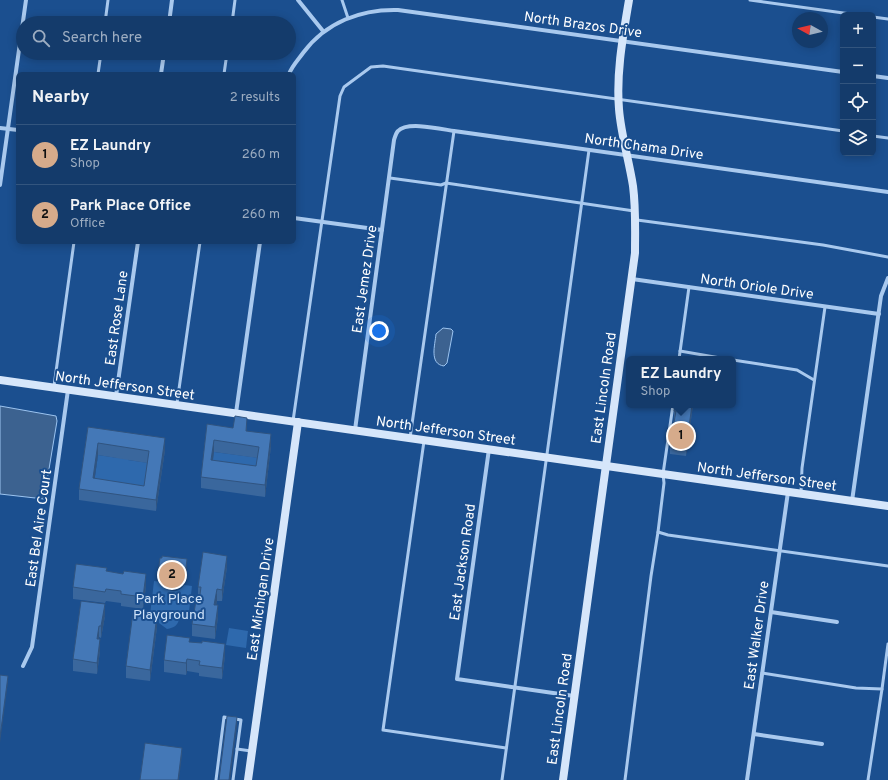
<!DOCTYPE html>
<meta charset="utf-8">
<style>
:root{--surface:#143b6b;--page:#1d4271;--text:#f1f3f6;--muted:#9dadc1;--line:#33557e;--accent:#d6ab8b}
body{margin:0;font-family:Overpass,sans-serif;background:var(--page);color:var(--text)}
.controls{position:absolute;right:12px;top:12px;display:grid;overflow:hidden;border-radius:6px;box-shadow:0 2px 10px #0003}
.controls button{width:36px;height:36px;display:grid;place-items:center;padding:0;border:0;border-bottom:1px solid var(--line);background:var(--surface);color:var(--text);font:20px sans-serif}
.compass{position:absolute;left:792px;top:12px;width:36px;height:36px;border-radius:50%;background:var(--surface);box-shadow:0 2px 10px #0003;rotate:278deg}
.you{position:absolute;left:379px;top:331px;width:14px;height:14px;margin:-10px;border:3px solid #fff;border-radius:50%;background:#1a73e8;box-shadow:0 0 0 6px #1a73e833}
.badge{display:grid;place-items:center;width:26px;height:26px;border-radius:50%;background:var(--accent);color:#111;font-size:13px;font-weight:700}
.pin{position:absolute;translate:-50% -50%;border:2px solid #fff;box-shadow:0 1px 4px #0006}
.popup{position:absolute;left:626px;top:356px;width:110px;height:52px;box-sizing:border-box;display:grid;place-content:center;border-radius:6px;background:var(--surface);filter:drop-shadow(0 1px 3px #0005);font-size:13px;white-space:nowrap;color:var(--muted)}
.popup b{font-size:15px;color:var(--text)}
.popup::after{content:'';position:absolute;left:50%;top:100%;margin-left:-8px;border:8px solid transparent;border-top-color:var(--surface)}
.list{margin:0;padding:0;list-style:none}
h2{display:flex;justify-content:space-between;align-items:center;height:52px;margin:0;padding:0 16px;font-size:17px}
h2 small{font-size:13px;font-weight:400;color:var(--muted)}
.list li{display:grid;grid-template-columns:26px 1fr auto;gap:12px;align-items:center;box-sizing:border-box;height:60px;padding:0 16px;border-top:1px solid var(--line)}
.list b{display:block;font-size:15px;white-space:nowrap}
.list p{margin:0;font-size:13px;white-space:nowrap;color:var(--muted)}
.list em{font-size:13px;font-style:normal;color:var(--muted)}
.icon{flex:none;width:22px;height:22px;fill:none;stroke:currentColor;stroke-width:2;stroke-linecap:round;stroke-linejoin:round}
.map{position:relative;flex:none;width:888px;height:780px;overflow:hidden}
.search{position:absolute;background:var(--surface);box-shadow:0 2px 10px #0003;left:16px;top:16px;width:280px;height:44px;display:flex;align-items:center;gap:10px;box-sizing:border-box;padding:0 14px;border-radius:22px;color:var(--muted);font-size:15px}
.panel{position:absolute;background:var(--surface);box-shadow:0 2px 10px #0003;left:16px;top:72px;width:280px;height:172px;border-radius:6px}
.map>svg:first-child{display:block}
.green{fill:#2e69ad}
.water{fill:#3c6290;stroke:#9cc4f0}
.lines{fill:none;stroke-linecap:round;stroke-linejoin:round}
.lane{stroke:#a9c9ee;stroke-width:3}
.street{stroke:#a9c9ee;stroke-width:4}
.secondary{stroke:#d6e6fa;stroke-width:8}
.wall{fill:#3a679d;fill-rule:evenodd}
.shaded-wall{fill:#305480}
.building{fill:#4478b7;stroke:#305480;fill-rule:evenodd}
.labels{text-anchor:middle;stroke-width:4;stroke-linejoin:round;paint-order:stroke}
.street-label{font-size:14px;fill:#fff;stroke:#1b4f8f}
.park-label{font-size:14px;fill:#cfe3fa;stroke:#1b4f8f}
</style>
<div class="map">
<svg width="888" height="780" viewBox="0 0 888 780">
<rect width="100%" height="100%" fill="#1b4f8f"/>
<g class="green">
<path d="M130 445 128 460 149 463 144 498 93 490 98 455 118 458Z"/>
<path d="M214 452 259 458 256 478 211 472Z"/>
<path d="M154 581 162 582C167 592 178 595 184 585L192 586 188 620 179 619C178 625 174 628 167 629L159 623 158 617 150 615Z"/>
<path d="M229 628 248 631 246 648 226 645Z"/>
</g>
<g class="water">
<path d="M443 328 451 329 453 331 447 363 444 366C429 364 435 345 436 334Z"/>
<path d="M0 406 56 416 57 421 44 499 0 494Z"/>
</g>
<g class="lines">
<g class="lane">
<path d="M342 0 348 18"/>
<path d="M750 0 858 15"/>
<path d="M873 17 888 19"/>
<path d="M105 23 108 0"/>
<path d="M232 23 235 0"/>
<path d="M98 74 101 53"/>
<path d="M224 74 227 53"/>
<path d="M873 136 888 138"/>
<path d="M390 178 441 185 446 183 634 211"/>
<path d="M637 220 823 245 888 257"/>
<path d="M680 351 726 359"/>
<path d="M679 359 689 287"/>
<path d="M733 360 797 370 814 380"/>
<path d="M54 386 74 242"/>
<path d="M177 403 200 242"/>
<path d="M293 421 340 96 344 87 371 67 383 66 843 131"/>
<path d="M410 438 454 131"/>
<path d="M424 441 383 730 506 748"/>
<path d="M801 493 802 468 825 307"/>
<path d="M658 532 668 535 888 566"/>
<path d="M762 673 856 688 882 689 868 780"/>
<path d="M882 689 888 644"/>
<path d="M237 749 251 751"/>
<path d="M216 780 224 717 241 720 233 780"/>
<path d="M502 780 589 150"/>
<path d="M625 780 651 576 658 532 664 483 663 474 673 405"/>
</g>
<g class="street">
<path d="M298 0 323 31"/>
<path d="M169 23 172 0"/>
<path d="M161 74 164 53"/>
<path d="M289 74C292 66 298 60 303 53 326 22 361 9 398 10L843 72"/>
<path d="M873 76 888 78"/>
<path d="M0 128 18 130"/>
<path d="M0 185 26 0"/>
<path d="M294 218 382 230"/>
<path d="M632 279 879 314"/>
<path d="M116 396 138 242"/>
<path d="M236 413 260 242"/>
<path d="M355 430 394 140C395 137 396 133 398 131 407 121 441 129 454 131L888 192"/>
<path d="M489 449 457 679 574 696"/>
<path d="M852 501 881 296 888 278"/>
<path d="M771 612 837 622"/>
<path d="M23 666 32 647 68 390"/>
<path d="M754 734 822 744"/>
<path d="M747 780 788 492"/>
</g>
<g class="secondary">
<path d="M0 380 888 506"/>
<path d="M248 780 298 422"/>
<path d="M563 780 635 253C635 231 636 209 633 186 629 160 621 135 619 109 616 73 623 36 629 0"/>
</g>
</g>
<g class="wall">
<path d="M693 405 686 456 670 454V446L674 419V411Z"/>
<path d="M207 424 247 431 271 446 265 497 201 488V477ZM214 452 257 458 256 466 213 460Z"/>
<path d="M88 427 165 450 156 511 79 500V489ZM98 455 147 463 144 486 94 479Z"/>
<path d="M187 565 185 582H181L180 586 173 585V588L166 587V584L164 583V580L158 579V573Z"/>
<path d="M227 567 222 601H217L216 605 218 617 215 639 192 636V624L200 599H198V587Z"/>
<path d="M107 571 146 586 143 609 121 606V603L106 601 105 603 73 599V587Z"/>
<path d="M105 616 101 638 99 637V639L100 651 97 674 73 671V659Z"/>
<path d="M157 627 150 681 126 678V666Z"/>
<path d="M190 642 225 656 222 679 199 676V673L187 671 186 675 164 672V660Z"/>
</g>
<g class="shaded-wall">
<path d="M692 405H693L686 456V448Z"/>
<path d="M247 418V430L246 443V431Z"/>
<path d="M271 434V446L265 497V485Z"/>
<path d="M165 438V450L156 511V500Z"/>
<path d="M214 440V452L211 472V460Z"/>
<path d="M98 443V455L93 490V478Z"/>
<path d="M227 556V567L222 601V590Z"/>
<path d="M187 559V565L185 582V576Z"/>
<path d="M146 574V586L143 609V597Z"/>
<path d="M217 589V601L214 617V605Z"/>
<path d="M105 604V616L101 638V626Z"/>
<path d="M218 605V617L215 639V627Z"/>
<path d="M157 615V627L150 681V670Z"/>
<path d="M99 626V637L97 650V639Z"/>
<path d="M100 639V651L97 674V663Z"/>
<path d="M225 644V656L222 679V668Z"/>
<path d="M187 659V671L186 675V663Z"/>
<path d="M8 676V682L0 743V737Z"/>
<path d="M237 717V725L230 780H229Z"/>
<path d="M182 748V754L179 780H178Z"/>
</g>
<g class="building">
<path d="M675 405H692L686 448 670 446 676 411H674Z"/>
<path d="M235 416 247 418 246 431 271 434 265 485 201 477 207 424 233 428ZM214 440 259 447 256 466 211 460Z"/>
<path d="M88 427 165 438 156 500 79 489ZM98 443 149 451 144 486 93 478Z"/>
<path d="M203 552 227 556 222 590 217 589 214 605H218L215 627 192 624 196 601 199 602 201 587H198Z"/>
<path d="M162 556 187 559 185 576H181L180 580 173 579V582L166 581 167 578 164 577V574L158 573 160 558H162Z"/>
<path d="M76 564 107 568 106 571 123 574 124 571 146 574 143 597 121 594V591L106 589 105 592 73 587Z"/>
<path d="M81 601 105 604 101 626H99L97 639H100L97 663 73 659Z"/>
<path d="M133 612 157 615 150 670 126 666Z"/>
<path d="M167 635 190 638 189 642 202 643V641L225 644 222 668 199 665 200 661 187 659 186 663 164 660Z"/>
<path d="M0 675 8 676 0 737Z"/>
<path d="M227 716 237 717 229 780H219Z"/>
<path d="M145 743 182 748 178 780H140Z"/>
</g>
<g class="labels">
<g class="street-label">
<text transform="translate(583 24) rotate(8)" y="5">North Brazos Drive</text>
<text transform="translate(644 146) rotate(8)" y="5">North Chama Drive</text>
<text transform="translate(364 279) rotate(-82)" y="5">East Jemez Drive</text>
<text transform="translate(757 286) rotate(8)" y="5">North Oriole Drive</text>
<text transform="translate(116 318) rotate(-82)" y="5">East Rose Lane</text>
<text transform="translate(125 385) rotate(8)" y="5">North Jefferson Street</text>
<text transform="translate(603 388) rotate(-82)" y="5">East Lincoln Road</text>
<text transform="translate(446 430) rotate(8)" y="5">North Jefferson Street</text>
<text transform="translate(767 476) rotate(8)" y="5">North Jefferson Street</text>
<text transform="translate(38 528) rotate(-82)" y="5">East Bel Aire Court</text>
<text transform="translate(462 562) rotate(-82)" y="5">East Jackson Road</text>
<text transform="translate(260 599) rotate(-82)" y="5">East Michigan Drive</text>
<text transform="translate(756 635) rotate(-82)" y="5">East Walker Drive</text>
<text transform="translate(559 709) rotate(-82)" y="5">East Lincoln Road</text>
</g>
<g class="park-label">
<text x="169" y="603">Park Place<tspan x="169" dy="16">Playground</tspan></text>
</g>
</g>
</svg>
<div class="controls">
<button>+</button>
<button>−</button>
<button><svg class="icon" aria-label="locate" viewBox="0 0 24 24"><circle cx="12" cy="12" r="6"/><path d="M12 2v4M12 18v4M2 12h4M18 12h4"/></svg></button>
<button><svg class="icon" aria-label="layers" viewBox="0 0 24 24"><path d="M12 4l9 5-9 5-9-5zM3 14l9 5 9-5"/></svg></button>
</div>
<svg class="compass" viewBox="-18 -18 36 36"><path d="M0-13l5 13h-10z" fill="#e53935"/><path d="M0 13l5-13h-10z" fill="#9dadc1"/></svg>
<div class="you"></div>
<div class="pin badge" style="left:681px;top:436px">1</div>
<div class="popup"><b>EZ Laundry</b>Shop</div>
<div class="pin badge" style="left:172px;top:575px">2</div>
<div class="search"><svg class="icon" aria-label="search" viewBox="0 0 24 24"><circle cx="10" cy="10" r="6"/><path d="M15 15l6 6"/></svg>Search here</div>
<section class="panel">
<h2>Nearby<small>2 results</small></h2>
<ul class="list">
<li><span class="badge">1</span><div><b>EZ Laundry</b><p>Shop</p></div><em>260 m</em></li>
<li><span class="badge">2</span><div><b>Park Place Office</b><p>Office</p></div><em>260 m</em></li>
</ul>
</section>
</div>
